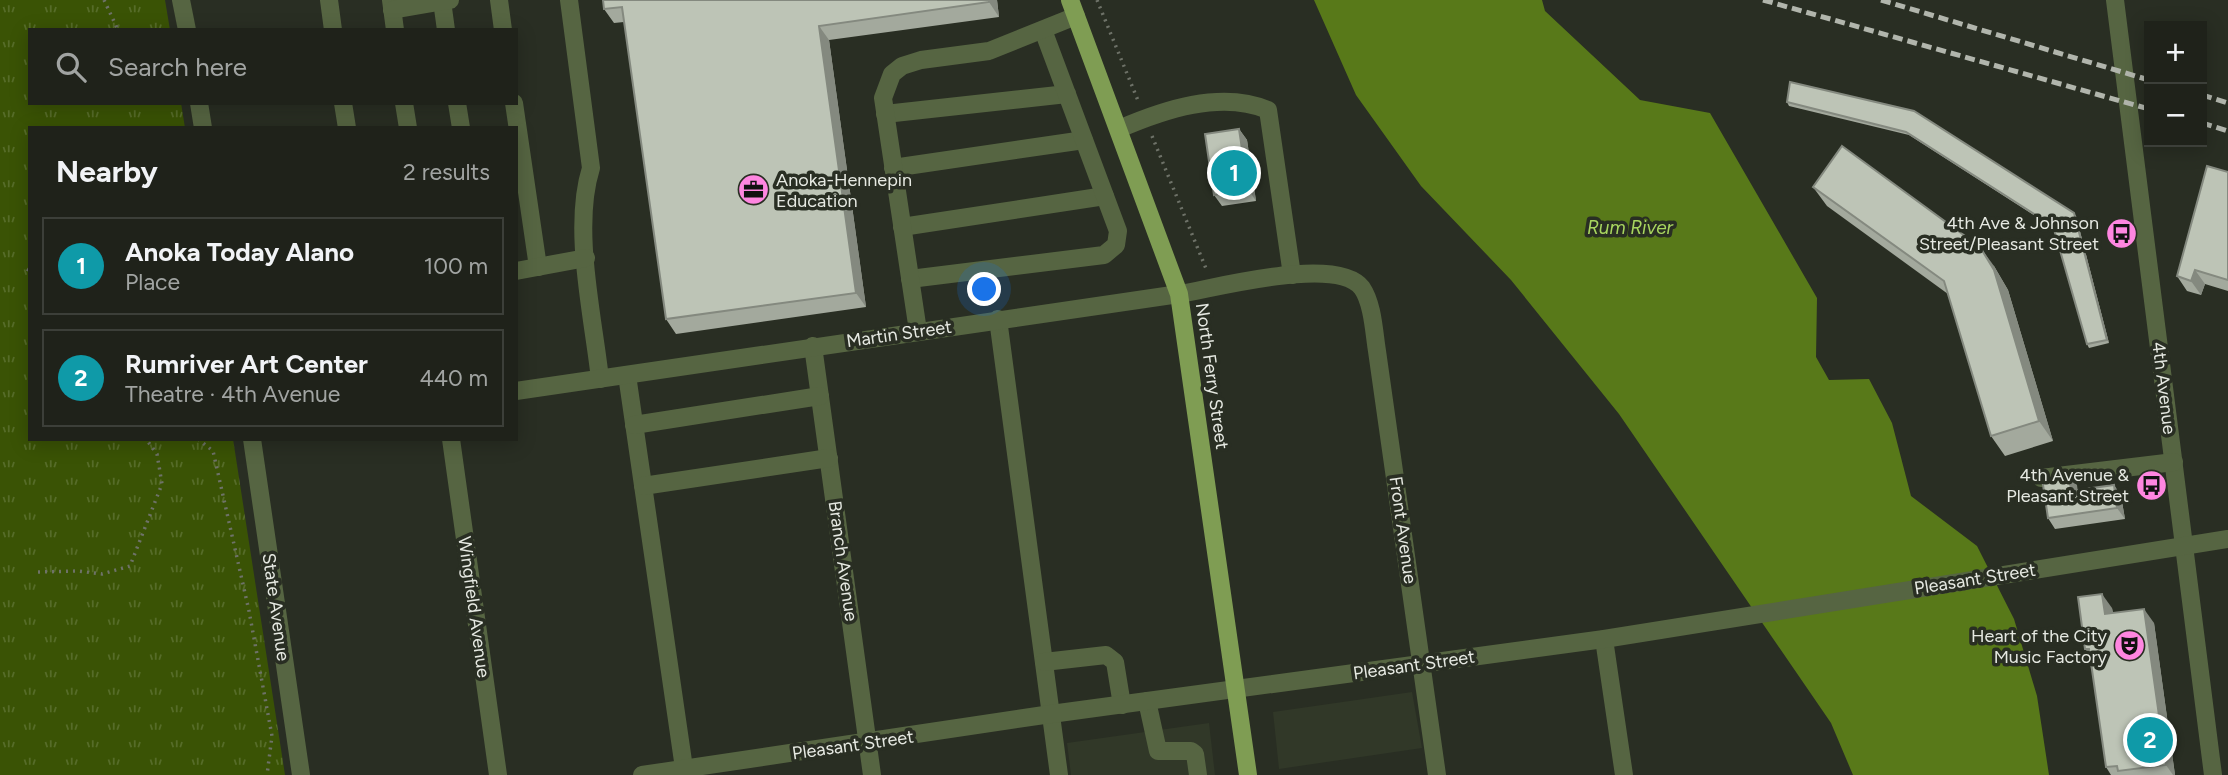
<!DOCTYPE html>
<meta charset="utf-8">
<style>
:root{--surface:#1f221a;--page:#272a23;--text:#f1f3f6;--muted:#a1a4a2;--line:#3c3f39;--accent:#ea580c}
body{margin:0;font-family:Figtree,sans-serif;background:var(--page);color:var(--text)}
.controls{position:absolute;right:21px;top:21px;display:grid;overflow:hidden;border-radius:0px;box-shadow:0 4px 18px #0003}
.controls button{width:63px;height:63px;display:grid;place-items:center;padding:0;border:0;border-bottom:2px solid var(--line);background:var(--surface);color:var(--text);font:35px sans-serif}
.you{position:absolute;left:985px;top:290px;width:24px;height:24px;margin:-18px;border:5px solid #fff;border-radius:50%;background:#1a73e8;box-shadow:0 0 0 10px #1a73e833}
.badge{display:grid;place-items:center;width:46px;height:46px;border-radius:50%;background:var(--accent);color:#fff;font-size:23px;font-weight:700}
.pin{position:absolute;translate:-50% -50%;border:4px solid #fff;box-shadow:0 2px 7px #0006}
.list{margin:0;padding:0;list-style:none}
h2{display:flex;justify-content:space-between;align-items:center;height:91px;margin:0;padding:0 28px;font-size:30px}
h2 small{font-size:23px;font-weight:400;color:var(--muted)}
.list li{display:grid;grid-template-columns:46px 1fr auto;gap:21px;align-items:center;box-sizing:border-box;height:98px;margin:0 14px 14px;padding:0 14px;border:2px solid var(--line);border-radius:0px}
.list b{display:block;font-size:26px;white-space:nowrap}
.list p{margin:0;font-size:23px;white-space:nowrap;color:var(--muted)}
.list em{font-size:23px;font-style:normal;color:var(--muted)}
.icon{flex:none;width:38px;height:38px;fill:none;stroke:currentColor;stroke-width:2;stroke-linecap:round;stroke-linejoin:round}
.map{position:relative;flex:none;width:2228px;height:775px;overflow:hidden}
.search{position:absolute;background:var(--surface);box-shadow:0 4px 18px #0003;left:28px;top:28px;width:490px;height:77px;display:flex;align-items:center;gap:18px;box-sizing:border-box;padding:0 24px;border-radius:0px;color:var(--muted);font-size:26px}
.panel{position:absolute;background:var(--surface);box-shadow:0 4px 18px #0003;left:28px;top:126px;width:490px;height:315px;border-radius:0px}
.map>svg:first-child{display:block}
.built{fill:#313828}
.grass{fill:url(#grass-tufts)}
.water{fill:#587919}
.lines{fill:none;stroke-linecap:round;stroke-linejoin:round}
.path{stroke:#6e7268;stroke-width:3.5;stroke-dasharray:2 5;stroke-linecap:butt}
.minor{stroke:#566542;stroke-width:18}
.major{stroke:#7f9d53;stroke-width:18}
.rail{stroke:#b1b5ac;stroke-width:5;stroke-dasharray:10 5;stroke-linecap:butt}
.wall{fill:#a3a99d}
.shaded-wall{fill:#84897f}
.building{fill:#bdc4b6;stroke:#84897f;stroke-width:2}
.labels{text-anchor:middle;stroke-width:7;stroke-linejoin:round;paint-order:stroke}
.poi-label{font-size:18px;fill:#e6e9e2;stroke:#292e23;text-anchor:end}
.street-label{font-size:18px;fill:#e6e9e2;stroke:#292e23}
.water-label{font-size:19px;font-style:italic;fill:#a8d65f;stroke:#292e23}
</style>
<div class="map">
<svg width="2228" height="775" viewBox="0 0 2228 775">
<defs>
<pattern id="grass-tufts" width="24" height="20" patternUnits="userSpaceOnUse" patternTransform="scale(1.75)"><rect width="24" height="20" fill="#3a5305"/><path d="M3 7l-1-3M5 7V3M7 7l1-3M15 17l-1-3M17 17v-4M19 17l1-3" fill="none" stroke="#566c29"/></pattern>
</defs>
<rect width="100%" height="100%" fill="#292e23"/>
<g class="built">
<path d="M1412 692 1422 748 1279 769 1273 712Z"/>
<path d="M1209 723 1215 775H1071L1067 743Z"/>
</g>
<path class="grass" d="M0 0H165L170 30H30V103H181L185 128H30V439H233L285 775H0Z"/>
<path class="water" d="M1314 0H1542L1545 11 1640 100 1710 113 1817 298 1816 357 1829 380 1869 379 1892 423 1911 496 1977 546 2014 619 2037 696 2049 775H1853L1831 723 1619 414 1511 280 1421 186 1356 95Z"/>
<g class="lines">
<g class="path">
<path d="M104 0 118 30"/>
<path d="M1097 0 1139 103"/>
<path d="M1152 136 1207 271"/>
<path d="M27 269 30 271"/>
<path d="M198 439 213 451 249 611 272 736 267 775"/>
<path d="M38 572 78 571 102 574 130 566 162 484 157 454 146 439"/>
</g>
<g class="minor">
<path d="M181 0 187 30"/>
<path d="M329 0 333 30"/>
<path d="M391 0 395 30"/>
<path d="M499 0 503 30"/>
<path d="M569 0 591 168C572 228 593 315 600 379"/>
<path d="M2115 0 2213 775"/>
<path d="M442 1 446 30"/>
<path d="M392 10 450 0"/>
<path d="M199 103 203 128"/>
<path d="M343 103 347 128"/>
<path d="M404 103 408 128"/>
<path d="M457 103 461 128"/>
<path d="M514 103 538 267"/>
<path d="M885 114 1067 94"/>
<path d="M1119 129C1163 110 1221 90 1268 110L1292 275"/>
<path d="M893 168 1084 140"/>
<path d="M902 227 1105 196"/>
<path d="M516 271 586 258"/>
<path d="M910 279 1104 255 1116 245 1118 231 1043 30"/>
<path d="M998 319 1059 775"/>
<path d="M918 331 883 98 892 74 902 66 921 60 989 51 1076 16"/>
<path d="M813 346 872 775"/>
<path d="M627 375 685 775"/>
<path d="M516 391 1179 294C1217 288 1337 255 1362 288 1373 304 1374 333 1377 351L1437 775"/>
<path d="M634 425 820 396"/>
<path d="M252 439 301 775"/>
<path d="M451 439 498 775"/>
<path d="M2041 478 2174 462"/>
<path d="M643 486 829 458"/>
<path d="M1604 639 1624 775"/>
<path d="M1044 662 1106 655 1115 662 1122 705"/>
<path d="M1147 701 1158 751H1191L1195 754 1198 775"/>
<path d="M642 775 1051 714 1604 639 2228 539"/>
</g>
<path class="major" d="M1070 0 1179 294 1248 775"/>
<g class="rail">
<path d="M1763 0 2149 109"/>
<path d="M1881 0 2149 80"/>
<path d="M2202 95 2228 103"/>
<path d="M2202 123 2228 131"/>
</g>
</g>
<g class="wall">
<path d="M603 0H997L999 17 829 40 866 307 676 334 666 319 624 22 614 23 604 9Z"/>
<path d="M1787 102 1914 111 2076 216 2109 343 2089 348 2087 344 2054 228 1909 135 1789 106Z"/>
<path d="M1239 129 1247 140 1256 201 1222 206 1214 195Z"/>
<path d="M2228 172V291L2205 284 2201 295 2187 291 2177 276Z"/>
<path d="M1813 187 1994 266 2008 290 2053 441 2005 456 1991 436 1948 294 1827 206Z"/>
<path d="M2077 485V490L2114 485 2121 496 2125 519 2055 529 2048 518Z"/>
<path d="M2112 608 2113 613 2154 623 2175 775H2111L2106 767 2091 657 2085 649Z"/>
</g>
<g class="shaded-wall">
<path d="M989 0H997L999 17 989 2Z"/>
<path d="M819 26 829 40 866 307 856 293Z"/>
<path d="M1239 129 1247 140 1256 201 1248 189Z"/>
<path d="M2074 213 2076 216 2109 343 2107 340Z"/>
<path d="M1980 247 1994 266 2008 290 2053 441 2039 421Z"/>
<path d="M2195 270 2205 284 2201 295 2191 281Z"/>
<path d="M2069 474 2077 485 2079 502 2071 491Z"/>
<path d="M2114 485 2121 496 2125 519 2117 508Z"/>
<path d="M2102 594 2112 608 2115 628 2105 614Z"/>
<path d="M2144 609 2154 623 2175 775H2173L2166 765Z"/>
</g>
<g class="building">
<path d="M603 0H989V2L819 26 856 293 666 319 622 7 604 9Z"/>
<path d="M1790 82 1914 111 2074 213 2107 340 2087 344 2053 226 1906 132 1787 102Z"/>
<path d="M1239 129 1248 189 1214 195 1205 134Z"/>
<path d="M1842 146 1980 247 1994 270 2039 421 1991 436 1944 281 1813 187Z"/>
<path d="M2207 166 2228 172V280L2195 270 2191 281 2177 276Z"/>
<path d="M2069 474 2071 491 2114 485 2117 508 2048 518 2042 478Z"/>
<path d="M2102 594 2105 614 2144 609 2166 765 2118 771 2117 766 2106 767 2089 649H2085L2078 597Z"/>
</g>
<defs>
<symbol id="office-disc" viewBox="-11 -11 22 22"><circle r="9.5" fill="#fe86e0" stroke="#292e23"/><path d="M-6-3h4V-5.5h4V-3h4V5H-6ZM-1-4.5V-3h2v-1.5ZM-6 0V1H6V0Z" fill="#111"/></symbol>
<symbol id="bus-disc" viewBox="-11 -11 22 22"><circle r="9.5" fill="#fe86e0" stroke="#292e23"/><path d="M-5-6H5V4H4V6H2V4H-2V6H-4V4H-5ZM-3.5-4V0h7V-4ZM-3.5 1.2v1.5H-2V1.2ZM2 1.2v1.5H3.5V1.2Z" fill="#111"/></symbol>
<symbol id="theatre-disc" viewBox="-11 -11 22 22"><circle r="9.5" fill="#fe86e0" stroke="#292e23"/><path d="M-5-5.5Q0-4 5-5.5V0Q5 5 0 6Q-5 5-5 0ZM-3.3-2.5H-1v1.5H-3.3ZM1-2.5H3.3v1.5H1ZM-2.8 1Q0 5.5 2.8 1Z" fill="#111"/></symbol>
</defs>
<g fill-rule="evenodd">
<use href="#office-disc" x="736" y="172" width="35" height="35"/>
<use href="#bus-disc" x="2104" y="216" width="35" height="35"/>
<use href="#bus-disc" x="2134" y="468" width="35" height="35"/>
<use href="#theatre-disc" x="2112" y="628" width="35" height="35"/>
</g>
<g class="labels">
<g class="poi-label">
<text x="776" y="186" text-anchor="start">Anoka-Hennepin<tspan x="776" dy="21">Education</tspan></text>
<text x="2099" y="229">4th Ave &amp; Johnson<tspan x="2099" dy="21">Street/Pleasant Street</tspan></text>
<text x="2129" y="481">4th Avenue &amp;<tspan x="2129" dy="21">Pleasant Street</tspan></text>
<text x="2107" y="642">Heart of the City<tspan x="2107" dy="21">Music Factory</tspan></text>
</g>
<g class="street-label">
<text transform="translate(899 334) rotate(-8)" y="6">Martin Street</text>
<text transform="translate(1212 376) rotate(82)" y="6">North Ferry Street</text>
<text transform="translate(2164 388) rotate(83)" y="6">4th Avenue</text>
<text transform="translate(1403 530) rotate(82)" y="6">Front Avenue</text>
<text transform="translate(843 561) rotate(82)" y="6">Branch Avenue</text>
<text transform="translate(1975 579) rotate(-9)" y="6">Pleasant Street</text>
<text transform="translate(276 607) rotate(82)" y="6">State Avenue</text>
<text transform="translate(474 607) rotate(82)" y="6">Wingfield Avenue</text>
<text transform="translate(1414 665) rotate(-8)" y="6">Pleasant Street</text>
<text transform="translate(853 745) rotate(-8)" y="6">Pleasant Street</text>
</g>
<g class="water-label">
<text x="1630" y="234">Rum River</text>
</g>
</g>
</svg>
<div class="controls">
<button>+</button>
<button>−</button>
</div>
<div class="you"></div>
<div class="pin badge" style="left:1234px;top:173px;background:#0f9aa8">1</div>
<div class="pin badge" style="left:2150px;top:740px;background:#0f9aa8">2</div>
<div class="search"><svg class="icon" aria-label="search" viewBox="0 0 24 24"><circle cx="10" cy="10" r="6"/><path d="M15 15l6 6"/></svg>Search here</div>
<section class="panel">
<h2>Nearby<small>2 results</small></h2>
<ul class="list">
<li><span class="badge" style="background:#0f9aa8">1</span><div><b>Anoka Today Alano</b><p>Place</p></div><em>100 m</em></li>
<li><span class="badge" style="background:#0f9aa8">2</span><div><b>Rumriver Art Center</b><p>Theatre · 4th Avenue</p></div><em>440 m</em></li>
</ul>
</section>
</div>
